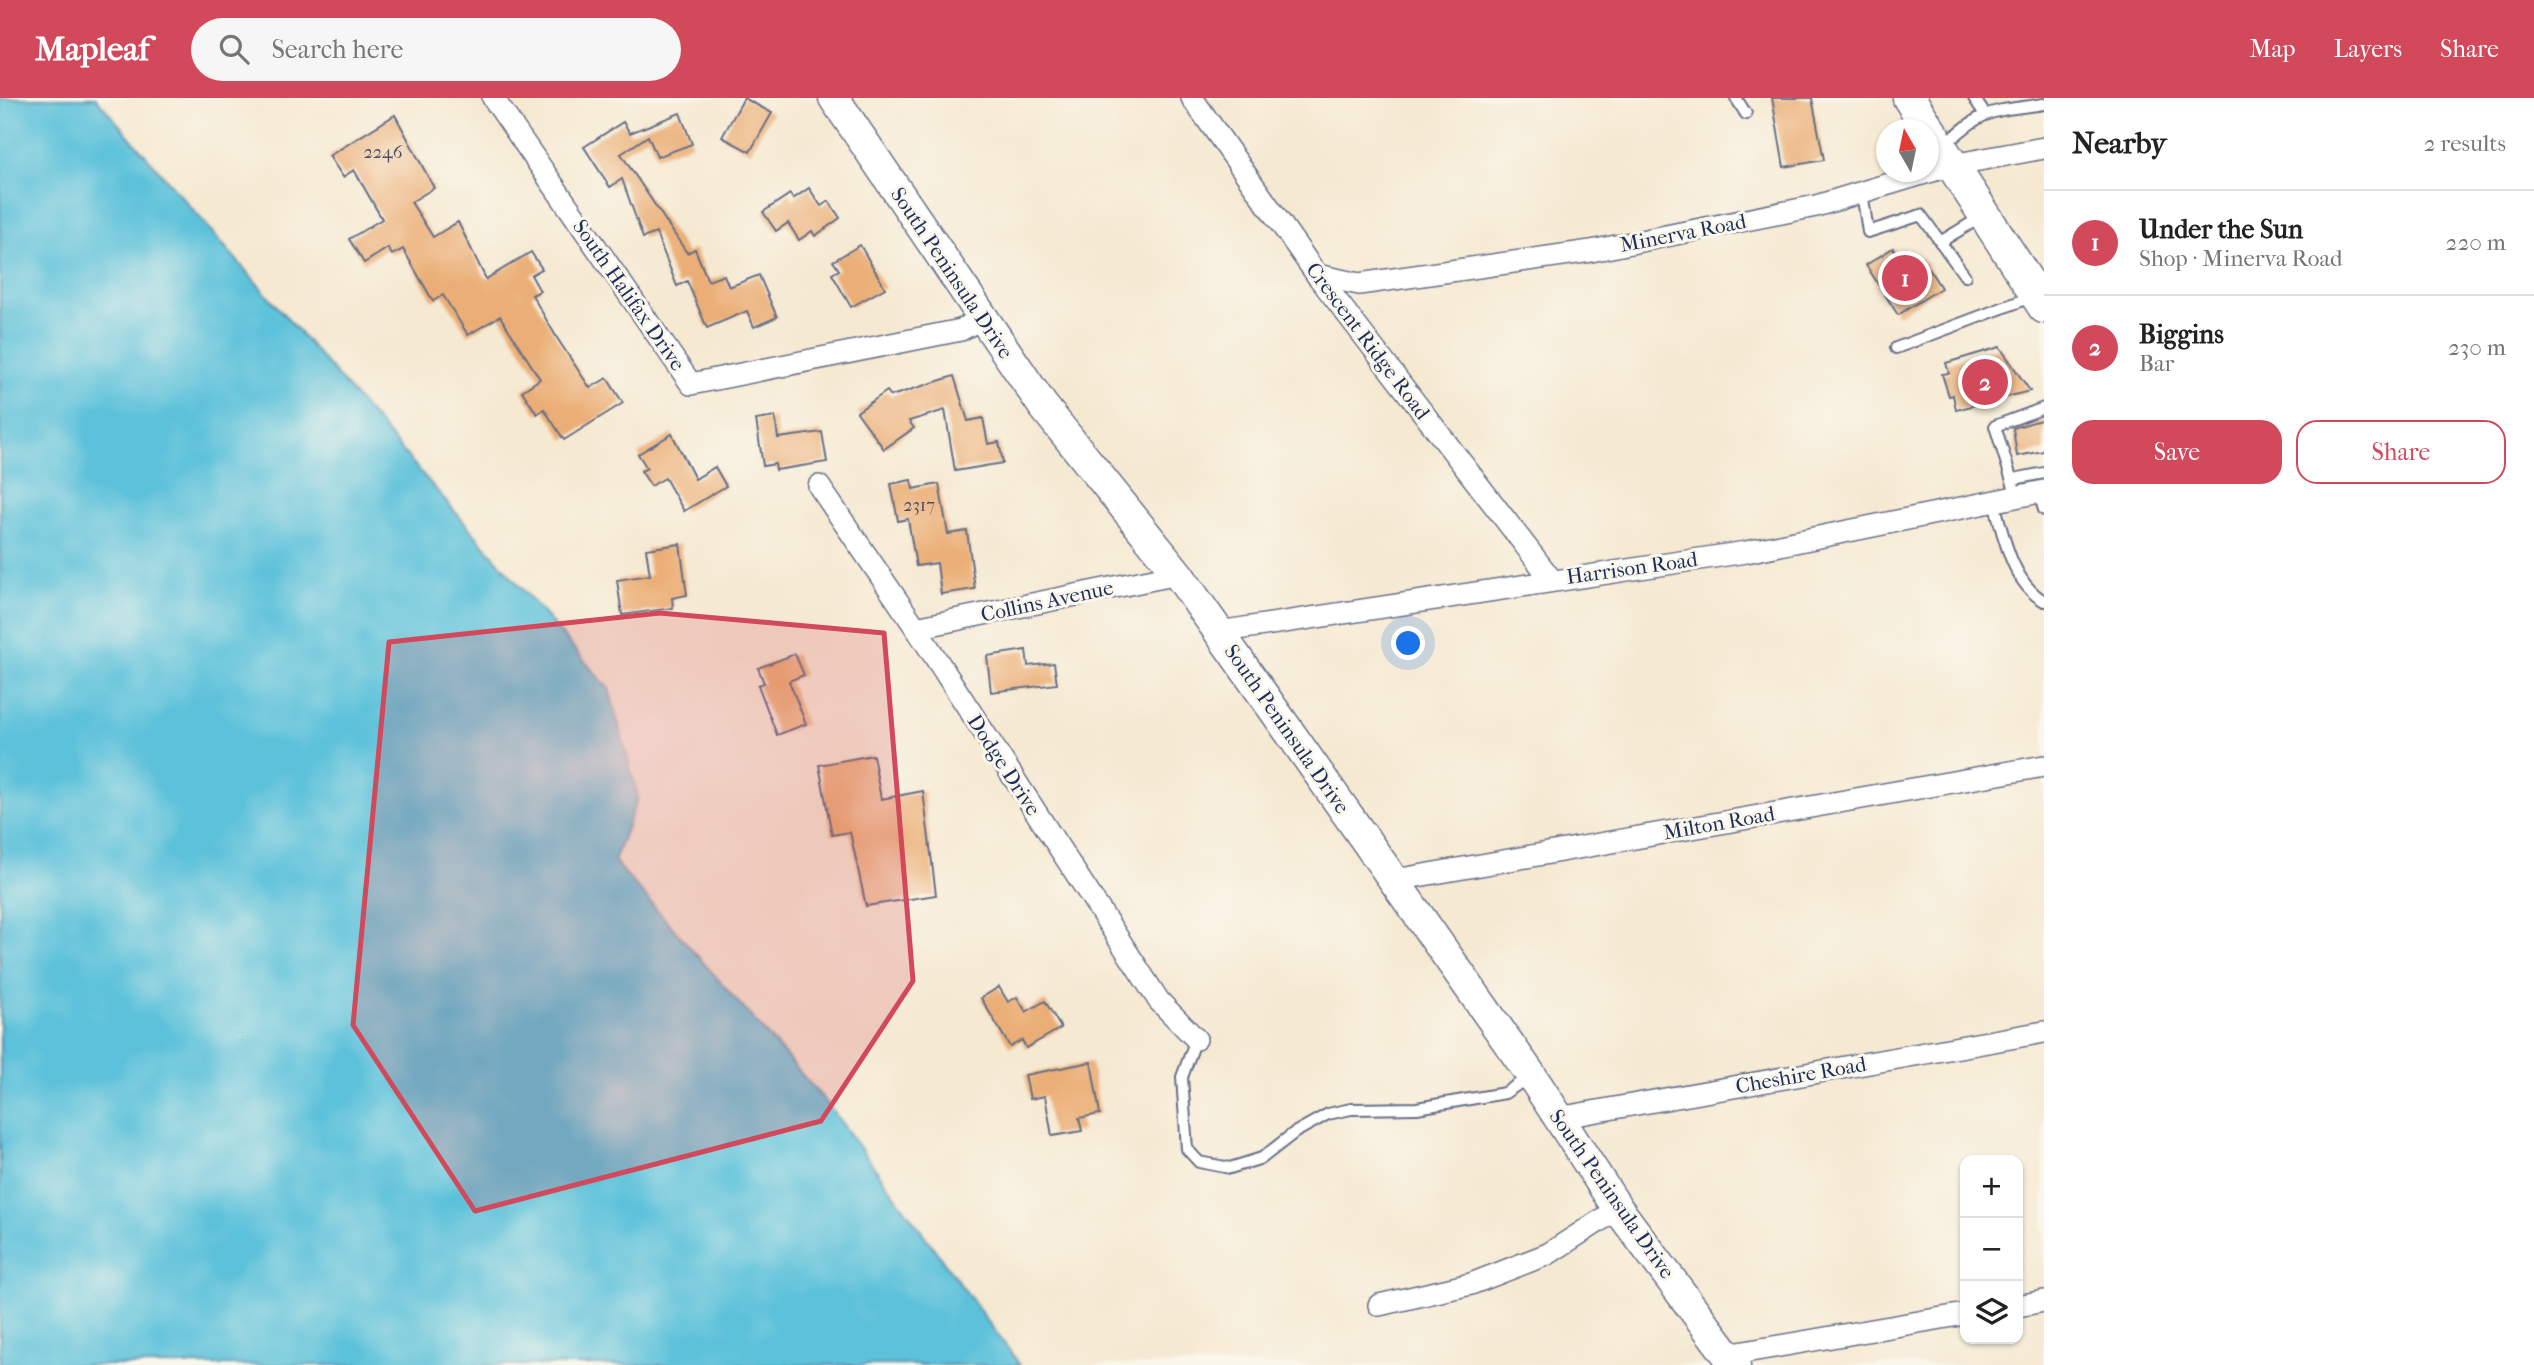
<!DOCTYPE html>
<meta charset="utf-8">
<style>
:root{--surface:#fff;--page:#f6f6f6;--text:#222;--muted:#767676;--line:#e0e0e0;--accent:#d1495b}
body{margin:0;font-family:"IM FELL French Canon",serif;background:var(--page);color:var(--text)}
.controls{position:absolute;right:21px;bottom:21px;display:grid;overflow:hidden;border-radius:14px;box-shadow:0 2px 5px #0004}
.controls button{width:63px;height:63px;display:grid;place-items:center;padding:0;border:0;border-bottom:2px solid var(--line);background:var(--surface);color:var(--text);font:35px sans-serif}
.compass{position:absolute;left:1876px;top:21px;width:63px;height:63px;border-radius:50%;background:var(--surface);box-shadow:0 2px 5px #0004;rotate:351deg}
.you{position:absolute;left:1409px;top:546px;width:24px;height:24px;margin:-18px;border:5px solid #fff;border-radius:50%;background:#1a73e8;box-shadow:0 0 0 10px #1a73e833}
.badge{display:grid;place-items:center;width:46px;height:46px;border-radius:50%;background:var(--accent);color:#fff;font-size:23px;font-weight:700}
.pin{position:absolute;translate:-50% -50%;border:4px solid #fff;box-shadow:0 2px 7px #0006}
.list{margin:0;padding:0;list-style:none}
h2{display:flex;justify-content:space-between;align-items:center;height:91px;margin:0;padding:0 28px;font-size:30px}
h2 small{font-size:23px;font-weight:400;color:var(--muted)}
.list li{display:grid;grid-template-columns:46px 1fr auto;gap:21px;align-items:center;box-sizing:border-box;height:105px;padding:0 28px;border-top:2px solid var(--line)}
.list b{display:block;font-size:26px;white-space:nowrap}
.list p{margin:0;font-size:23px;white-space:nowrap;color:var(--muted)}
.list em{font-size:23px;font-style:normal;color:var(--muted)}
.actions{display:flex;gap:14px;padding:21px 28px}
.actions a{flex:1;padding:16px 0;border:2px solid var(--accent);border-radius:21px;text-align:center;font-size:24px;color:var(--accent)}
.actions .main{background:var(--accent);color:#fff}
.icon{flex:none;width:38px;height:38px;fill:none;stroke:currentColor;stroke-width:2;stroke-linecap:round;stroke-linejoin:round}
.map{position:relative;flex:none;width:2044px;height:1267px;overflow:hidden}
header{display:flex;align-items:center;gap:42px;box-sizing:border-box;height:98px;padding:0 35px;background:var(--accent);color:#fff}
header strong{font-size:33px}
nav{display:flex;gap:38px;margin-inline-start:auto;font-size:24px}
.search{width:490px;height:63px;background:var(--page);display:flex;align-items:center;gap:18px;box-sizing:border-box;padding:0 24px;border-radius:38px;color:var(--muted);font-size:26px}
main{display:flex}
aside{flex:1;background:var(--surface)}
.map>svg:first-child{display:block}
.water{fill:#5cc1da;stroke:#3c789c;stroke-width:2}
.building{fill:#ebae76}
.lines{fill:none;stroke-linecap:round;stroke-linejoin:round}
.lane-casing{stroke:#677087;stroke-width:14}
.street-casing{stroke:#677087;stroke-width:24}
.secondary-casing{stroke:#677087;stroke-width:33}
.primary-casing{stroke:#677087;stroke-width:35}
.lane{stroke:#fff;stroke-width:10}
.street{stroke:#fff;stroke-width:21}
.secondary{stroke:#fff;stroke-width:30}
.primary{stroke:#fff;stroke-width:32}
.marked{fill:#d1495b;fill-opacity:0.2;stroke:#d1495b;stroke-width:5;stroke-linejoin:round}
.labels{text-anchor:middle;stroke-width:6;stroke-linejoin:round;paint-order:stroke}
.number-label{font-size:18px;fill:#4f4f64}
.street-label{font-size:21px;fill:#1b2f5e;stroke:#fbf7ec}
</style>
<header>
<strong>Mapleaf</strong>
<div class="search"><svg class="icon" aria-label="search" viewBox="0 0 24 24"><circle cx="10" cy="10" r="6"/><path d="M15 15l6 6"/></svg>Search here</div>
<nav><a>Map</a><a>Layers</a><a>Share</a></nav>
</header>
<main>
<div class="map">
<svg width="2044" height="1267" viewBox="0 0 2044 1267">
<rect width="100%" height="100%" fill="#fbf7ec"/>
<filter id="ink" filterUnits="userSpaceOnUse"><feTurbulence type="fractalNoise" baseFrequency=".0143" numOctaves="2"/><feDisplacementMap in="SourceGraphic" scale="14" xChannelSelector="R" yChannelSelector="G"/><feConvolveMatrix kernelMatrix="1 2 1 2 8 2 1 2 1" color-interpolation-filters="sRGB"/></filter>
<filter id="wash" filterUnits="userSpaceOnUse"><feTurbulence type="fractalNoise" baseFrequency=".00686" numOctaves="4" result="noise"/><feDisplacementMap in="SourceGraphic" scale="28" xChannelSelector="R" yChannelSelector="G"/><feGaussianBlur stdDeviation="1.57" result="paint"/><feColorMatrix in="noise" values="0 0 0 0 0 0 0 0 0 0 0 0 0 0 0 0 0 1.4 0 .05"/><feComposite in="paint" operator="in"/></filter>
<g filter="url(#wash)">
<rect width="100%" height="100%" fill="#f5e9d2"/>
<path class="water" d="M0 0H96L609 591 638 699 614 763 826 1004 1020 1267H0Z"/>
<g id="blocks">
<g class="building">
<path d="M744 0 772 15 750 54 722 39Z"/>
<path d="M1772 0H1812L1824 62 1784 69Z"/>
<path d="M680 15 692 46 657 59 648 38 621 56 687 155 695 151 708 183 724 177 729 189 759 177 777 219 754 229 747 213 707 230 687 183 677 188 656 135 643 140 622 81 610 89 584 49 623 24 630 35Z"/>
<path d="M395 17 434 90 411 104 433 139 458 124 486 181 531 154 542 171 531 177 540 193 532 197 557 240 590 290 607 280 623 305 564 342 544 311 537 316 522 293 540 281 500 218 468 237 443 197 433 203 403 151 392 157 388 150 364 165 349 141 382 121 354 72 343 79 329 58Z"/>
<path d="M809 90 821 108 829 103 840 120 815 138 812 133 799 142 788 125 776 133 763 114 790 96 793 101Z"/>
<path d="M860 147 885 190 851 209 832 176 839 172 833 163Z"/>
<path d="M1893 150 1905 171 1922 160 1941 190 1898 217 1866 167Z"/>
<path d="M2000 249 2030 293 1956 312 1953 297 1949 298 1942 276 1949 275 1946 265Z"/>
<path d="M954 278 968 323 983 320 988 346 999 344 1003 365 955 373 945 312 909 323 914 330 884 351 857 314 887 293 891 298Z"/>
<path d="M775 319 778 340 822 334 827 364 776 372 775 366 763 368 756 322Z"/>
<path d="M2044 321V353L2017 358 2013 330Z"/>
<path d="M672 336 695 381 715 369 726 388 684 413 665 380 651 388 641 373 647 370 638 356Z"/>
<path d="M911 382 913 391 939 386 948 436 967 433 975 491 941 496 937 465 916 468 908 421 898 423 891 386Z"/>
<path d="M680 446 687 497 672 500 673 510 622 517 617 482 650 477 646 451Z"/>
<path d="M1026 552 1028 568 1054 565 1057 586 991 594 987 558Z"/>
<path d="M795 556 804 577 789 583 806 626 777 637 758 587 764 585 758 570Z"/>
<path d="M873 657 881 701 923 693 936 797 866 808 850 734 832 737 819 667Z"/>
<path d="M999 889 1008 904 1017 899 1026 914 1045 903 1061 930 1026 950 1022 942 1010 949 981 900Z"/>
<path d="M1091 964 1100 1016 1079 1020 1082 1033 1052 1038 1045 998 1030 1001 1025 977Z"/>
</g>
</g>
</g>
<g filter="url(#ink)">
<use href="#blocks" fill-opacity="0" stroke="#677087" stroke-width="2"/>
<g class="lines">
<defs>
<g id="lane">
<path d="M1736 0 1746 16"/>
<path d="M1974 0 1984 15"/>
<path d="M1944 48C1985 9 1991 14 2044 6"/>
<path d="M1862 94 1868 134 1921 117 1965 178"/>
<path d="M1940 144 1983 118"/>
<path d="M1896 250 2034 198"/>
<path d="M2014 381 2044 375"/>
<path d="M2039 394 2044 412"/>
<path d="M2017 399 1995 328 2044 310"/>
<path d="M1994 404C2003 436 2012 485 2044 503"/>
<path d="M1196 941 1182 979 1187 1051 1199 1064 1230 1070 1262 1060 1294 1035 1328 1016 1351 1011 1417 1010 1505 995 1529 979"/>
</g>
<g id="street">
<path d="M493 0 691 286 961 232 982 220"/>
<path d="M1192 0 1317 177 1551 481"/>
<path d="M1317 177 1359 186 1591 153 1816 108 1952 67 2044 50"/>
<path d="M819 388 916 530 1159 903 1196 941"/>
<path d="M916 530 1178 476"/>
<path d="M1218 534 1746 454 2044 393"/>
<path d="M1395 782 2044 668"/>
<path d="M1558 1020 2044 934"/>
<path d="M1379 1207 1471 1186 1548 1156 1618 1111"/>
<path d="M2018 1208 2044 1203"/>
<path d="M1727 1257 1965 1216"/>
</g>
<path id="secondary" d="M834 0 1043 308 1178 476 1531 977 1618 1111 1735 1267"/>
<path id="primary" d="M1909 0 2044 209"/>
</defs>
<use href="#lane" class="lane-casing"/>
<use href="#street" class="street-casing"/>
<use href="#secondary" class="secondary-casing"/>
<use href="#primary" class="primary-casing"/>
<use href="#lane" class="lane"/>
<use href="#street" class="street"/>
<use href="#secondary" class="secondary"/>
<use href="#primary" class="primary"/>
</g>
</g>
<path class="marked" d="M660 515 884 535 913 883 821 1023 475 1113 353 927 389 544Z"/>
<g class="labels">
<g class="number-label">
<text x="383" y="60">2246</text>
<text x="919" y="413">2317</text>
</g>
<g class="street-label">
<text transform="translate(1683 135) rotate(-11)" y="7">Minerva Road</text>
<text transform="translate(952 175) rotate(56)" y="7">South Peninsula Drive</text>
<text transform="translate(629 197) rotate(55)" y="7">South Halifax Drive</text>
<text transform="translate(1368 243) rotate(53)" y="7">Crescent Ridge Road</text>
<text transform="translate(1632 470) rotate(-8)" y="7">Harrison Road</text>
<text transform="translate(1047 503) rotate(-12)" y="7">Collins Avenue</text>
<text transform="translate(1287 631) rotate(55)" y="7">South Peninsula Drive</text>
<text transform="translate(1004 667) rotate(57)" y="7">Dodge Drive</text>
<text transform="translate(1719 725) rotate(-10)" y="7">Milton Road</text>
<text transform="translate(1801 977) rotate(-10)" y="7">Cheshire Road</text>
<text transform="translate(1612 1096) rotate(55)" y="7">South Peninsula Drive</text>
</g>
</g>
</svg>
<div class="controls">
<button>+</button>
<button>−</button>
<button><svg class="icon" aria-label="layers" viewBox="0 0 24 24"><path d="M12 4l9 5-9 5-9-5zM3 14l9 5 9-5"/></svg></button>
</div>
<svg class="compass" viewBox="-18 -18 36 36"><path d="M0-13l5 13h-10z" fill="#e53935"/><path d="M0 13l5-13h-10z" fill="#767676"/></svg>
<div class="you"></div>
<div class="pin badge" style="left:1905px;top:180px">1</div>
<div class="pin badge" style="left:1985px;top:284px">2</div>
</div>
<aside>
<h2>Nearby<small>2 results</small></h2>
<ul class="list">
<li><span class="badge">1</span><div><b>Under the Sun</b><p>Shop · Minerva Road</p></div><em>220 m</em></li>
<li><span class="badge">2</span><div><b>Biggins</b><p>Bar</p></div><em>230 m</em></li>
</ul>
<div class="actions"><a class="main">Save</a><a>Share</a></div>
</aside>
</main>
